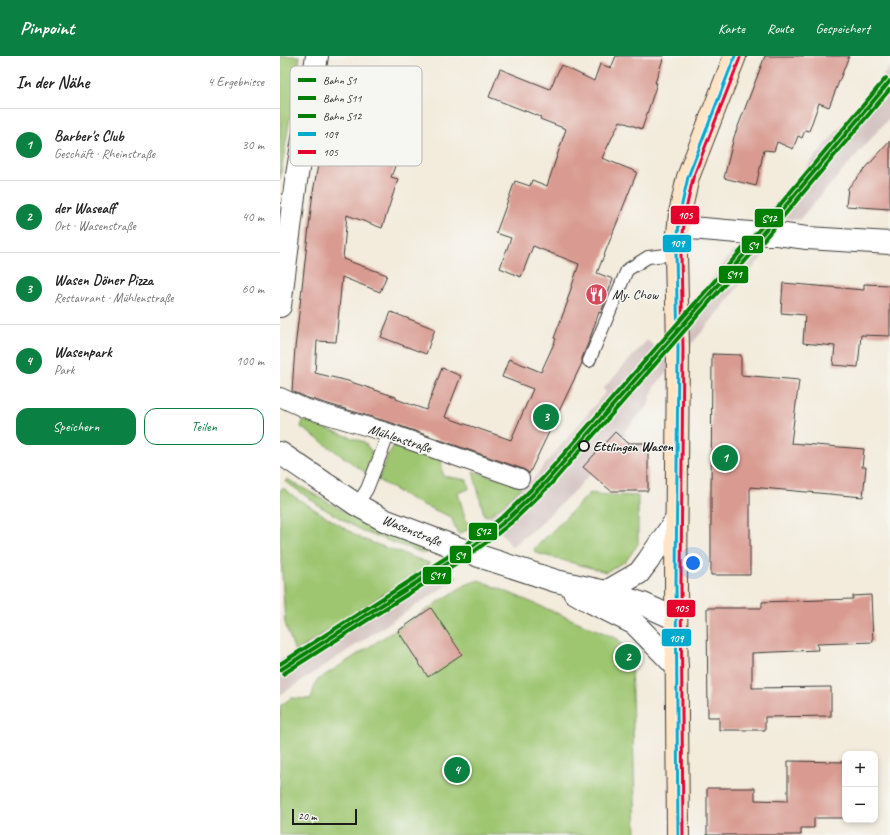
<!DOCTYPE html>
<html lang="de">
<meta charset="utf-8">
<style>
:root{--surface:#fff;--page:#f6f6f6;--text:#222;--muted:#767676;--line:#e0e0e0;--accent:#0b8043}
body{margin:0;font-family:Caveat,sans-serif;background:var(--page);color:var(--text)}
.controls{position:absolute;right:12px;bottom:12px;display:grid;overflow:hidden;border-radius:8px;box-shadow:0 2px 6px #0003}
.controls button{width:36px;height:36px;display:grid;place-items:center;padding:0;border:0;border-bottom:1px solid var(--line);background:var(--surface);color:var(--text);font:20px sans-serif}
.scale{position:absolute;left:12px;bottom:10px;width:65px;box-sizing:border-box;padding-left:4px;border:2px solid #1c1c1c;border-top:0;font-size:11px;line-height:14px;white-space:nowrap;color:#1c1c1c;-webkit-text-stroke:3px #f6f6f2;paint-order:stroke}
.you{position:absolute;left:413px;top:507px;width:14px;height:14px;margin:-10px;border:3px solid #fff;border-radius:50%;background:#1a73e8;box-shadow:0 0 0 6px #1a73e833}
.badge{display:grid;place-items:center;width:26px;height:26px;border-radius:50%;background:var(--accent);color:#fff;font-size:13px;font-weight:700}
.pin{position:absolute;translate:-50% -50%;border:2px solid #fff;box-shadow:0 1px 4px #0006}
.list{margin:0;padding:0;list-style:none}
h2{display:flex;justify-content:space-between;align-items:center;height:52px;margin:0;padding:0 16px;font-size:17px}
h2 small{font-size:13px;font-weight:400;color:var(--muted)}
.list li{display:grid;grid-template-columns:26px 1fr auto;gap:12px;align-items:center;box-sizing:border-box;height:72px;padding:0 16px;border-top:1px solid var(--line)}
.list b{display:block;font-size:15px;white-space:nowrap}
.list p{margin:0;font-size:13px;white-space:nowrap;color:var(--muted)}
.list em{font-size:13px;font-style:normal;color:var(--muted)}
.actions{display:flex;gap:8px;padding:12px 16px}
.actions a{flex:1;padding:9px 0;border:1px solid var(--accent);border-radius:12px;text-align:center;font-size:14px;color:var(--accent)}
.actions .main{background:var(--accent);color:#fff}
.map{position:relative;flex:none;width:610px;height:779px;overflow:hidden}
header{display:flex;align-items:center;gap:24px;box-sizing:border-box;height:56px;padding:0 20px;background:var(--accent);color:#fff}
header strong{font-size:19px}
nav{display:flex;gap:22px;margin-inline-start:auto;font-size:14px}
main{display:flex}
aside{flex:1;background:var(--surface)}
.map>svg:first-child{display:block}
.industrial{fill:#d1bfbd}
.green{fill:#9ec671;stroke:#5d7146}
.building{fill:#d99b91}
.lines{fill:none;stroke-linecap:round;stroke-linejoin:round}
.service-casing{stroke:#3c3b39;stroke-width:14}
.pedestrian-casing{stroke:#3c3b39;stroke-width:20}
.minor-casing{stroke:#3c3b39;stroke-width:24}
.tertiary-casing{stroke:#3c3b39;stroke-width:24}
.secondary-casing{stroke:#3c3b39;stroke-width:24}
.service{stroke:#fff;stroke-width:12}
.pedestrian{stroke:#fff;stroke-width:18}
.minor{stroke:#fff;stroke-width:22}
.tertiary{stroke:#fff;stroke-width:22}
.secondary{stroke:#ffe4c6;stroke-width:22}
.bus-1-casing{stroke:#f6f6f2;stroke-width:6}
.bus-2-casing{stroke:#f6f6f2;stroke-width:6}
.bus-1{stroke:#00a9ce;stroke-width:3}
.bus-2{stroke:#e4002b;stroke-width:3}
.rail-1-casing{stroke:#f6f6f2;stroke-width:7}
.rail-2-casing{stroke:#f6f6f2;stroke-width:7}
.rail-3-casing{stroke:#f6f6f2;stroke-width:7}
.rail-1{stroke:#008000;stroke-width:4}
.rail-2{stroke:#008000;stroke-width:4}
.rail-3{stroke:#008000;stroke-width:4}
.stop-dot{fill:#f6f6f2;stroke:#1c1c1c;stroke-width:2}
.labels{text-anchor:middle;stroke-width:3;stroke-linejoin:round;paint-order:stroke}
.poi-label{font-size:14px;fill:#1c1c1c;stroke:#f6f6f2;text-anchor:start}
.street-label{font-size:14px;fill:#1c1c1c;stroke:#f6f6f2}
.stop-label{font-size:14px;font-weight:bold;fill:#1c1c1c;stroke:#f6f6f2;text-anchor:start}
.key{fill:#f6f6f2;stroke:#b5b5b2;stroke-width:1}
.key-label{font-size:11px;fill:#1c1c1c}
.line-badge{stroke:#f6f6f2;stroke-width:1.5}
.badge-label{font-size:11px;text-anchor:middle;font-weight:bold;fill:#fff}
</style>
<header>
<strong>Pinpoint</strong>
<nav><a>Karte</a><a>Route</a><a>Gespeichert</a></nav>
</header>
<main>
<aside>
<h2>In der Nähe<small>4 Ergebnisse</small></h2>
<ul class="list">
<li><span class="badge">1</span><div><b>Barber's Club</b><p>Geschäft · Rheinstraße</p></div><em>30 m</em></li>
<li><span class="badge">2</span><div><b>der Waseaff</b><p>Ort · Wasenstraße</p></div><em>40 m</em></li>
<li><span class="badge">3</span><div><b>Wasen Döner Pizza</b><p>Restaurant · Mühlenstraße</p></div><em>60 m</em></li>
<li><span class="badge">4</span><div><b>Wasenpark</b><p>Park</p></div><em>100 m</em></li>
</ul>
<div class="actions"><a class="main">Speichern</a><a>Teilen</a></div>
</aside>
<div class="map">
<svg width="610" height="779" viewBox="0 0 610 779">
<rect width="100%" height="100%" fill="#f6f6f2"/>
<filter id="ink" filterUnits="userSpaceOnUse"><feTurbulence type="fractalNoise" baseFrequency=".025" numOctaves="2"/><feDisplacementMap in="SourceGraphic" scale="8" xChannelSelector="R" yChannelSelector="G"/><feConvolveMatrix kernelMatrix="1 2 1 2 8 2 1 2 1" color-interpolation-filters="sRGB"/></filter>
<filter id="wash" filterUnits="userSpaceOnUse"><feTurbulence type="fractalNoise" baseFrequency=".012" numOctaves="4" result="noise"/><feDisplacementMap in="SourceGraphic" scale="16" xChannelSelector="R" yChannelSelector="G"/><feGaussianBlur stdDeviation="0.9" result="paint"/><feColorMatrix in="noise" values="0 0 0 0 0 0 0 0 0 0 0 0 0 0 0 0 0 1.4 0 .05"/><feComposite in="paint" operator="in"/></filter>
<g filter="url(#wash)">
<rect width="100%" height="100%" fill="#f3ebdb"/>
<g class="industrial">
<path d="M610 11V61L519 164 486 160Z"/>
<path d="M453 195 483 200 427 270 374 331 368 350 344 376 346 378 301 428 260 468 232 491 209 461 217 455 254 422 276 395 326 336 323 333 367 284 376 291 423 235Z"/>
<path d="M148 508 179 521 0 639V604Z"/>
</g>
<g class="green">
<path d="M0 0H20L0 123Z"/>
<path d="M25 359 34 361 33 368 84 386 95 400 86 417 21 371Z"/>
<path d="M117 385 161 400 163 420 187 424 189 433 178 437 186 465 197 470 178 478 171 461 136 446 98 424 108 399Z"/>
<path d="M193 415 238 428 241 432 224 448 208 460 204 459Z"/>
<path d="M7 423 85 467 148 492 146 498 84 476 41 451 5 425Z"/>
<path d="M3 432 15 441 82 483 149 507 147 510 15 596 5 567 0 483V434Z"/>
<path d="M310 437 327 439 358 440V488L346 505 326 516 256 497 254 493Z"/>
<path d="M199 524 338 583 351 603 356 779H0V650L11 642 31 643 36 625 185 529Z"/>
</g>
<g id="blocks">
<g class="building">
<path d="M336 0H384L375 27H377L362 73 340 65 322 102 357 116 317 217 333 223 321 257 319 256 309 285 302 302V307L249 418 248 416 243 413 112 367 28 342 12 335 15 292 33 136 52 33 87 40 84 57 129 72 111 121 118 123 102 172 67 159 63 203 107 219 100 236 62 221 56 286 37 285 35 317 68 325 116 341V343L146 354 162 312 181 320 165 361 231 384 253 333 222 321 229 303 261 316 276 283 274 282 288 245H287L299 208 253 190 241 221 220 212 231 182 216 177 235 125 250 130 252 124 267 130 286 73 260 63 261 61 209 41 220 13 270 33 281 9 314 25 320 8 331 12Z"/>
<path d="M485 0H569L549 51 539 47 529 75 525 74 522 82 518 80 513 93 497 86 494 95 484 94 476 130 444 122 454 81Z"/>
<path d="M610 85V153L566 150 568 132Z"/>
<path d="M503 227 584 234V228L610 229V280L581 279 578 311 553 309 555 290 523 287 525 259 501 257Z"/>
<path d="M111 256 155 273 146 298 101 281Z"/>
<path d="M432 298 461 299V319L519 324 511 387 584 393 582 411H586L583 441 470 431V519H431V441Z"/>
<path d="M335 376 347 387H368V435H331L303 411Z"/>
<path d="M591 539 593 586 537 588 538 594 472 597V632L551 631V660L485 661V674H439V661H428L427 552H482V546L573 543V540Z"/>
<path d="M151 552 182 598 148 621 118 575Z"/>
<path d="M508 705 565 706V762H534V772H521V779H427V732H475V744L508 745Z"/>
</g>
</g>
</g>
<g filter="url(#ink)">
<use href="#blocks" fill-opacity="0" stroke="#3c3b39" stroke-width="1"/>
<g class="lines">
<defs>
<g id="service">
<path d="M309 305 347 214 368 201 396 198"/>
<path d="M77 449 87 433 109 377"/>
</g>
<path id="pedestrian" d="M0 341 24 352 109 377 240 423"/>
<g id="minor">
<path d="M399 171 482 178H497L527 182 610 187"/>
<path d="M0 250 16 125 37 0"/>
</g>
<g id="tertiary">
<path d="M0 397 77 449 104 464 199 500 276 525 326 536 363 548 396 563"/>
<path d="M294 536 311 546 355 568 397 611"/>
<path d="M326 536 359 517 368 505 396 464"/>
</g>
<path id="secondary" d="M398 779 396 527 398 292 396 198 400 157 408 121 455 0"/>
</defs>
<use href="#service" class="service-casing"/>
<use href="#pedestrian" class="pedestrian-casing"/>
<use href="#minor" class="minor-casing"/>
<use href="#tertiary" class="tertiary-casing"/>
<use href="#secondary" class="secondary-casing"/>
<use href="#service" class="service"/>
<use href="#pedestrian" class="pedestrian"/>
<use href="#minor" class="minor"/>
<use href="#tertiary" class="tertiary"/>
<use href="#secondary" class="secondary"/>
<defs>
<path id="bus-1" d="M398 779 396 527 398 292 396 198 400 157 408 121 455 0"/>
<path id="bus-2" d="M403 779 401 527 403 292 401 198 405 158 413 122 460 2"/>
</defs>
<use href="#bus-1" class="bus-1-casing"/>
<use href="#bus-2" class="bus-2-casing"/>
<use href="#bus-1" class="bus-1"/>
<use href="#bus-2" class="bus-2"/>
<defs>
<path id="rail-1" d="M0 614 186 495 208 479 229 462 266 426 482 178 610 25"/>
<path id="rail-2" d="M3 618 189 499 211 483 232 466 270 429 486 181 610 33"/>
<path id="rail-3" d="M0 608 183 491 226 458 262 423 478 175 606 22"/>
</defs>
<use href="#rail-1" class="rail-1-casing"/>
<use href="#rail-2" class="rail-2-casing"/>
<use href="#rail-3" class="rail-3-casing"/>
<use href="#rail-1" class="rail-1"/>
<use href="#rail-2" class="rail-2"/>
<use href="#rail-3" class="rail-3"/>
</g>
</g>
<defs>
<symbol id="restaurant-disc" viewBox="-11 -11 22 22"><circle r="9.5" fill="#d1495b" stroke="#f6f6f2"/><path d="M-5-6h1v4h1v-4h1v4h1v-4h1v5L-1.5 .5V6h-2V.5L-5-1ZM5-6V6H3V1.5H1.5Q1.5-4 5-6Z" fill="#fff"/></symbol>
</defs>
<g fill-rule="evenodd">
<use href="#restaurant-disc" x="304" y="226" width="25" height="25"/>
</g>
<circle class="stop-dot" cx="304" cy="390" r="5"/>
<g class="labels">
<g class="poi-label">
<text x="332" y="243">My. Chow</text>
</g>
<g class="street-label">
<text transform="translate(120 382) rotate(18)" y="5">Mühlenstraße</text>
<text transform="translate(132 474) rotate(22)" y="5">Wasenstraße</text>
</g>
<g class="stop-label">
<text x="313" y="395">Ettlingen Wasen</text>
</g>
</g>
<rect x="10" y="10" width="132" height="100" rx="6" class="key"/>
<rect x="18" y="22" width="18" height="4" fill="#008000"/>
<rect x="18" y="40" width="18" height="4" fill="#008000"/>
<rect x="18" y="58" width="18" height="4" fill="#008000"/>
<rect x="18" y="76" width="18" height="4" fill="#00a9ce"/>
<rect x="18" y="94" width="18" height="4" fill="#e4002b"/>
<g class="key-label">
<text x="43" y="28">Bahn S1</text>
<text x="43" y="46">Bahn S11</text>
<text x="43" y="64">Bahn S12</text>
<text x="43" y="82">109</text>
<text x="43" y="100">105</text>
</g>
<g class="line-badge">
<rect x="390" y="149" width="30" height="20" rx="4" fill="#e4002b"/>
<rect x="474" y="152" width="30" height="20" rx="4" fill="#008000"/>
<rect x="382" y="178" width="30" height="19" rx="4" fill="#00a9ce"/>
<rect x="461" y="179" width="23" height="19" rx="4" fill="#008000"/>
<rect x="438" y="209" width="31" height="19" rx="4" fill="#008000"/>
<rect x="188" y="466" width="30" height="19" rx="4" fill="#008000"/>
<rect x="169" y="489" width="23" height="19" rx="4" fill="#008000"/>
<rect x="142" y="510" width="30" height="19" rx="4" fill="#008000"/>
<rect x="386" y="543" width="30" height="19" rx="4" fill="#e4002b"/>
<rect x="381" y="572" width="31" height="19" rx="4" fill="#00a9ce"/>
</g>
<g class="badge-label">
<text x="405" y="163">105</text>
<text x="489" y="166">S12</text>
<text x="397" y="191">109</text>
<text x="473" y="193">S1</text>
<text x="454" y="222">S11</text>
<text x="203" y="479">S12</text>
<text x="180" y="503">S1</text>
<text x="157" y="523">S11</text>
<text x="401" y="556">105</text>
<text x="396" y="586">109</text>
</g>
</svg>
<div class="controls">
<button>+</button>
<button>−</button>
</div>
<div class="scale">20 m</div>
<div class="you"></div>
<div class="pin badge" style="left:445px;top:402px">1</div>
<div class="pin badge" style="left:348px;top:601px">2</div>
<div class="pin badge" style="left:266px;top:361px">3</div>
<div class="pin badge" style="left:177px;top:714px">4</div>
</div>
</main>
